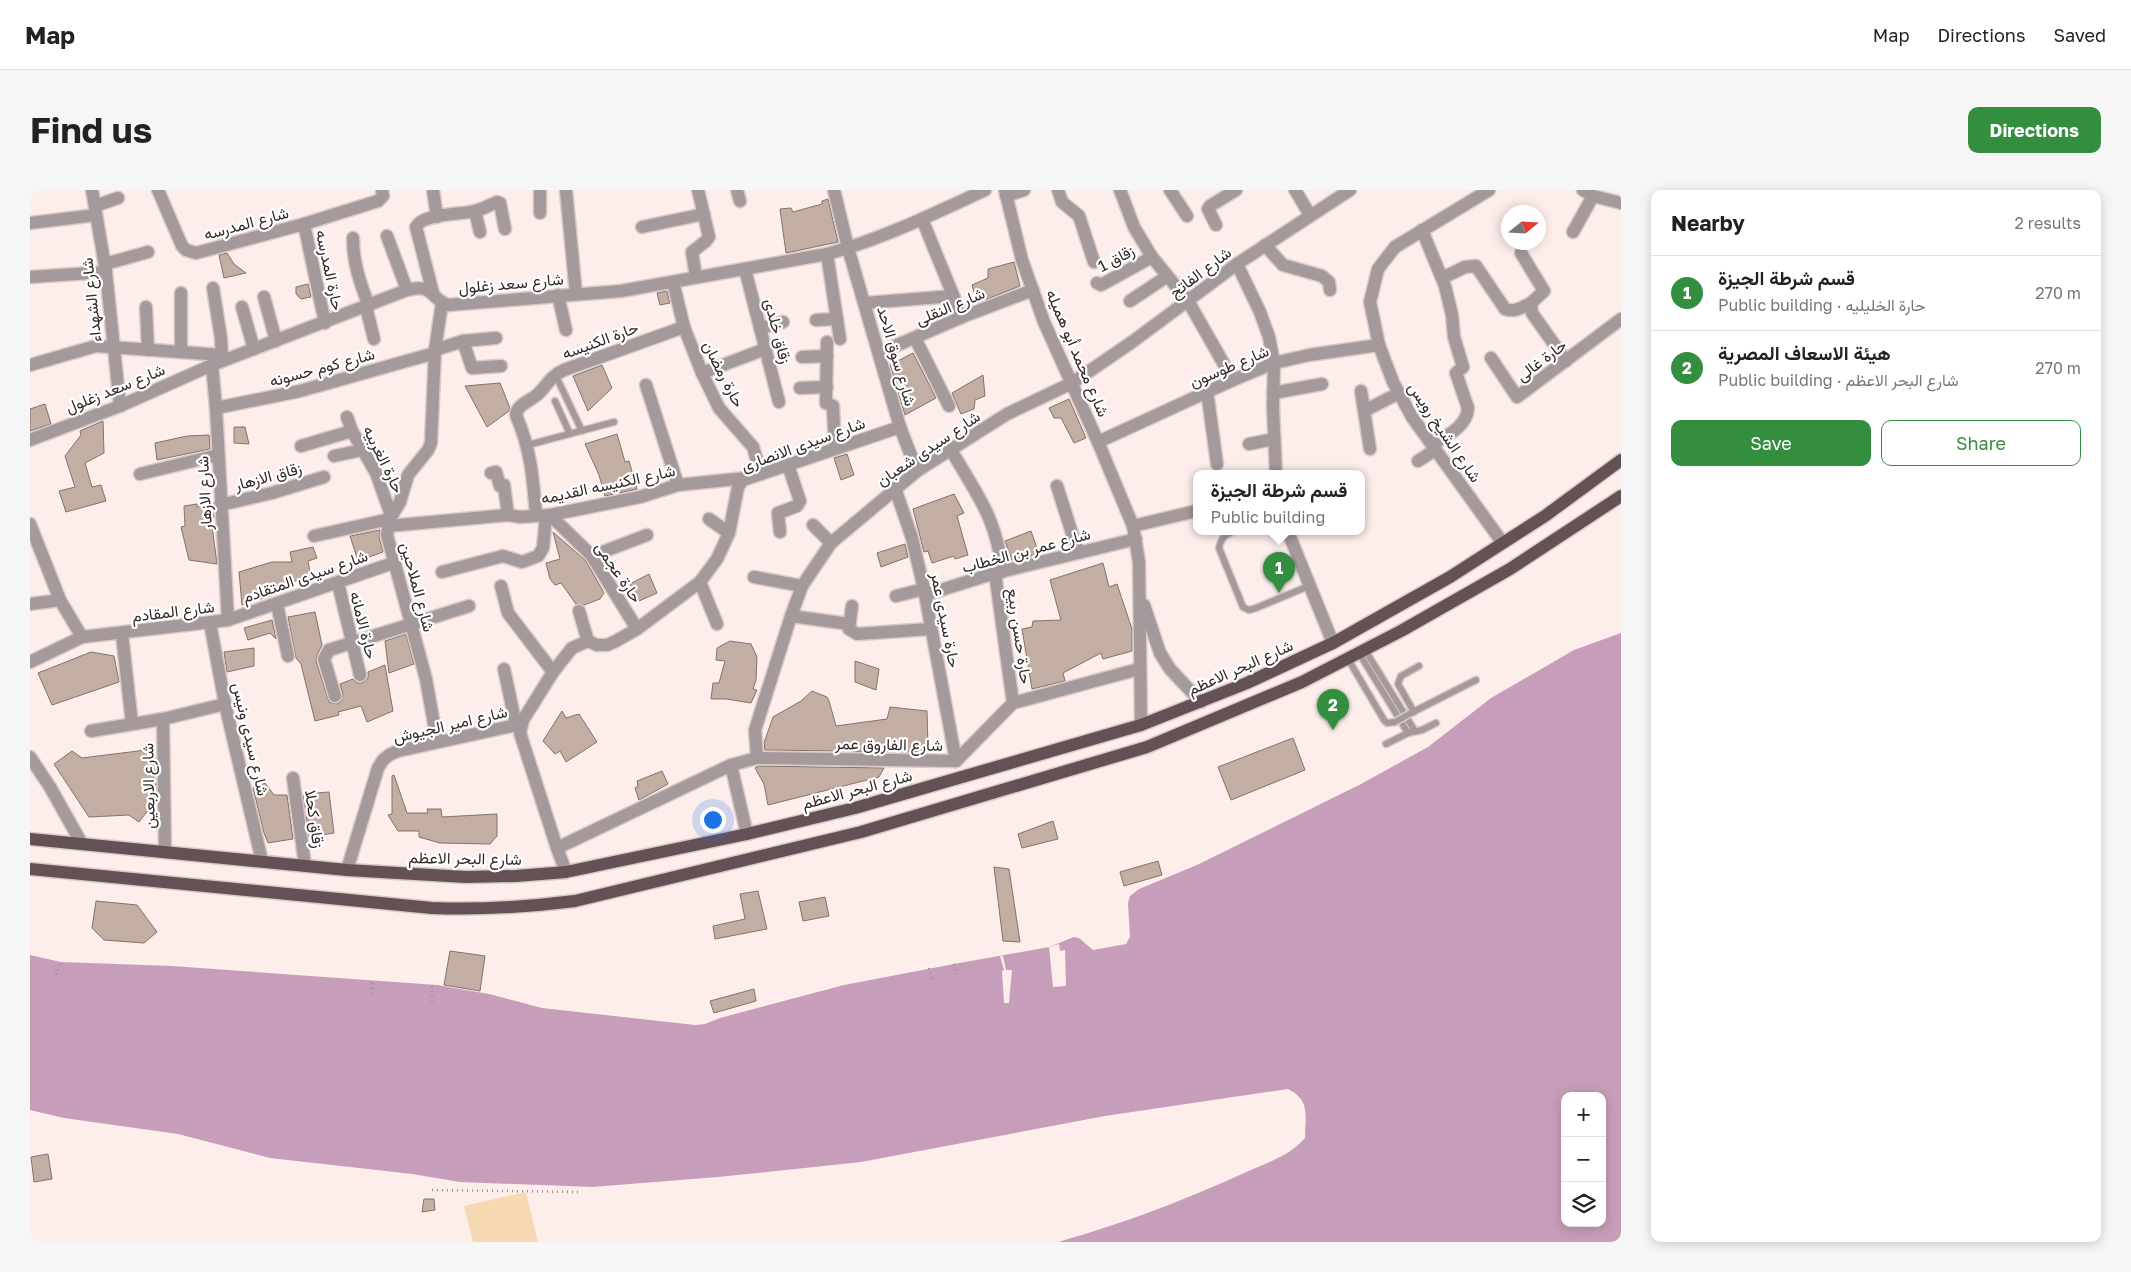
<!DOCTYPE html>
<meta charset="utf-8">
<style>
:root{--surface:#fff;--page:#f6f6f6;--text:#222;--muted:#767676;--line:#e0e0e0;--accent:#338e3f}
body{margin:0;font-family:"Golos Text",Vazirmatn,sans-serif;background:var(--page);color:var(--text)}
.controls{position:absolute;right:15px;bottom:15px;display:grid;overflow:hidden;border-radius:10px;box-shadow:0 2px 12px #0003}
.controls button{width:45px;height:45px;display:grid;place-items:center;padding:0;border:0;border-bottom:1px solid var(--line);background:var(--surface);color:var(--text);font:25px sans-serif}
.compass{position:absolute;left:1471px;top:15px;width:45px;height:45px;border-radius:50%;background:var(--surface);box-shadow:0 2px 12px #0003;rotate:72deg}
.you{position:absolute;left:682px;top:629px;width:18px;height:18px;margin:-12px;border:4px solid #fff;border-radius:50%;background:#1a73e8;box-shadow:0 0 0 8px #1a73e833}
.badge{display:grid;place-items:center;width:32px;height:32px;border-radius:50%;background:var(--accent);color:#fff;font-size:16px;font-weight:700}
.pin{position:absolute;translate:-50% -41px;filter:drop-shadow(0 1px 2px #0008)}
.pin::after{content:'';position:absolute;top:26px;width:18px;height:15px;background:inherit;clip-path:polygon(0 0,100% 0,50% 100%)}
.popup{position:absolute;left:1163px;top:280px;width:172px;height:65px;box-sizing:border-box;display:grid;place-content:center;border-radius:10px;background:var(--surface);filter:drop-shadow(0 1px 4px #0005);font-size:16px;white-space:nowrap;color:var(--muted)}
.popup b{font-size:19px;color:var(--text)}
.popup::after{content:'';position:absolute;left:50%;top:100%;margin-left:-10px;border:10px solid transparent;border-top-color:var(--surface)}
.list{margin:0;padding:0;list-style:none}
h2{display:flex;justify-content:space-between;align-items:center;height:65px;margin:0;padding:0 20px;font-size:21px}
h2 small{font-size:16px;font-weight:400;color:var(--muted)}
.list li{display:grid;grid-template-columns:32px 1fr auto;gap:15px;align-items:center;box-sizing:border-box;height:75px;padding:0 20px;border-top:1px solid var(--line)}
.list b{display:block;font-size:19px;white-space:nowrap}
.list p{margin:0;font-size:16px;white-space:nowrap;color:var(--muted)}
.list em{font-size:16px;font-style:normal;color:var(--muted)}
.actions{display:flex;gap:10px;padding:15px 20px}
.actions a{flex:1;padding:11px 0;border:1px solid var(--accent);border-radius:10px;text-align:center;font-size:18px;color:var(--accent)}
.actions .main{background:var(--accent);color:#fff}
.icon{flex:none;width:28px;height:28px;fill:none;stroke:currentColor;stroke-width:2;stroke-linecap:round;stroke-linejoin:round}
.map{position:relative;flex:none;width:1591px;height:1052px;overflow:hidden;border-radius:10px}
header{display:flex;align-items:center;gap:30px;box-sizing:border-box;height:70px;padding:0 25px;background:var(--surface);border-bottom:1px solid var(--line)}
header strong{font-size:24px}
nav{display:flex;gap:28px;margin-inline-start:auto;font-size:18px}
.intro{display:flex;align-items:center;justify-content:space-between;box-sizing:border-box;height:120px;padding:0 30px}
h1{margin:0;font-size:35px}
.button{padding:12px 22px;border-radius:10px;background:var(--accent);color:#fff;font-size:18px;font-weight:700}
main{display:flex;gap:30px;padding:0 30px}
aside{flex:1;background:var(--surface);border-radius:10px;box-shadow:0 2px 12px #0003}
.map>svg:first-child{display:block}
.green{fill:#f6d9b3}
.water{fill:#c79eba;fill-rule:evenodd}
.pier{fill:#fdedeb}
.building{fill:#c3aea3;stroke:#857268}
.lines{fill:none;stroke-linecap:round;stroke-linejoin:round}
.service-casing{stroke:#d9cac8;stroke-width:9}
.minor-casing{stroke:#d9cac8;stroke-width:15}
.primary-casing{stroke:#d9cac8;stroke-width:15}
.path{stroke:#998c8b;stroke-width:2.5;stroke-dasharray:1 4;stroke-linecap:butt}
.service{stroke:#a4999b;stroke-width:6}
.minor{stroke:#a4999b;stroke-width:12}
.primary{stroke:#635156;stroke-width:12}
.service-bridge-casing{stroke:#d9cac8;stroke-width:9;stroke-linecap:butt}
.service-bridge{stroke:#a4999b;stroke-width:6}
.labels{text-anchor:middle;stroke-width:4.5;stroke-linejoin:round;paint-order:stroke}
.street-label{font-size:16px;fill:#332928;stroke:#fff}
</style>
<header>
<strong>Map</strong>
<nav><a>Map</a><a>Directions</a><a>Saved</a></nav>
</header>
<div class="intro"><h1>Find us</h1><a class="button">Directions</a></div>
<main>
<div class="map">
<svg width="1591" height="1052" viewBox="0 0 1591 1052">
<rect width="100%" height="100%" fill="#fdedeb"/>
<path class="green" d="M496 1002 508 1052H443L434 1016Z"/>
<path class="water" d="M1591 443V1052H1028C1092 1034 1152 1011 1212 984 1234 974 1260 966 1275 948 1275 925 1281 911 1258 899L1075 926 831 972 688 987 562 997 430 992 382 984 240 968 148 944 34 928 0 920V765L31 772 142 776 407 795 459 804 512 818 665 835 675 834 690 828 814 795 924 774 1019 757 1044 747 1049 748 1063 760 1096 754 1100 747 1098 713 1100 706 1109 699 1167 675 1331 594 1398 557 1461 508 1544 460ZM1535 906H1572V1033H1535Z"/>
<g class="pier">
<path d="M1029 754 1030 761 1035 760 1036 796 1023 797 1019 757Z"/>
<path d="M970 766H973L976 780H982L979 813H974L972 781 974 780Z"/>
</g>
<g class="building">
<path d="M798 9 808 52 756 63 750 19 761 18 763 22 792 14V11Z"/>
<path d="M197 63 204 74 216 83 194 88 189 65Z"/>
<path d="M984 72 990 96 947 113 942 95 958 88V79Z"/>
<path d="M278 94 281 107 271 109 266 104V97Z"/>
<path d="M637 101 640 113 630 115 627 103Z"/>
<path d="M883 163 906 208 875 225 860 175Z"/>
<path d="M572 175 582 198 558 221 543 186Z"/>
<path d="M953 185 955 206 945 210 944 219 931 224 922 203Z"/>
<path d="M470 193 480 218 479 221 457 237 435 196Z"/>
<path d="M1039 209 1056 248 1044 253 1031 228H1024L1019 218Z"/>
<path d="M15 214 21 234 0 241V219Z"/>
<path d="M73 231 74 263 55 273 62 297 71 295 76 311 36 322 29 301 45 297 35 266 51 245 50 241Z"/>
<path d="M204 237H215L219 254 204 253Z"/>
<path d="M587 244 595 272 599 271 607 299 575 306 569 285 555 254Z"/>
<path d="M179 245 180 259 127 270 125 253 157 246Z"/>
<path d="M817 264 824 285 811 290 804 268Z"/>
<path d="M924 304 934 323 927 326 938 365 925 369 924 366 902 373 898 361 894 362 883 319Z"/>
<path d="M167 314V317L182 315 184 328H181L187 374 159 370 151 337 155 336 154 316Z"/>
<path d="M350 340 349 347 353 362 328 371 320 346Z"/>
<path d="M1001 341 1009 364 982 370 975 351Z"/>
<path d="M523 342 556 371 574 403 570 409 554 415 546 414 531 393 525 395 520 389 516 373 530 369Z"/>
<path d="M875 354 878 367 851 377 847 363Z"/>
<path d="M283 357 287 368 278 371 281 387 246 396V404L212 415 209 382 242 372H262L260 362Z"/>
<path d="M1073 373 1079 397 1087 394 1102 439V461L1073 469 1071 463 1033 483 1035 491 1002 499 992 439 1002 437 1003 431 1031 430 1020 390Z"/>
<path d="M619 384 627 403 609 411 600 394Z"/>
<path d="M285 422 292 455 287 465 286 471 299 512 307 514 311 511 313 504 310 494 323 489 327 493H332L338 488V482L355 475 363 521 337 532 331 516 308 522 309 525 285 531 271 474 266 468 258 427Z"/>
<path d="M242 430 246 449 240 443 218 450 214 438Z"/>
<path d="M376 444 384 474 359 483 355 451Z"/>
<path d="M700 451 721 454 727 467 726 490 723 499 727 500 721 513 696 509H681L683 493H689L695 471 686 470 687 458Z"/>
<path d="M224 458V476L197 482 194 462Z"/>
<path d="M61 462 84 466 89 492 22 515 8 483Z"/>
<path d="M825 471 849 479 846 500 825 492Z"/>
<path d="M782 501 797 507 799 511 806 536 857 529 860 517 897 521 898 558 884 562 735 560 734 553 743 527 771 511Z"/>
<path d="M532 521 536 528 549 524 567 552 536 572 530 561 525 564 513 551Z"/>
<path d="M1263 548 1275 580 1201 610 1188 577Z"/>
<path d="M124 559 126 578 124 588 126 589V610L109 632 99 625 59 627 24 574 42 561 52 568Z"/>
<path d="M728 576 854 578 849 587 738 615 734 594 725 578Z"/>
<path d="M632 581 638 594 609 610 605 598 608 596 607 591Z"/>
<path d="M364 585 377 623H398L397 619H411L412 627 467 624V646L460 654 410 653 389 647V641H368L358 625 362 624V586Z"/>
<path d="M235 593 244 605H257L263 649 238 653 234 643 223 598Z"/>
<path d="M299 602 304 643 279 647 273 604Z"/>
<path d="M1023 631 1028 649 992 658 988 644Z"/>
<path d="M1128 671 1132 685 1094 696 1090 682Z"/>
<path d="M964 677 979 679 990 752 973 751Z"/>
<path d="M728 701 737 739 685 749 683 736 715 729 710 704Z"/>
<path d="M795 707 799 726 773 731 769 712Z"/>
<path d="M66 711 107 715 127 742 114 753 74 750 62 738Z"/>
<path d="M420 761 455 766 450 801 414 795Z"/>
<path d="M724 799 726 811 684 823 680 811Z"/>
<path d="M18 964 22 989 4 992 1 967Z"/>
<path d="M394 1009H404L405 1020 392 1022Z"/>
</g>
<g class="lines">
<defs>
<g id="service">
<path d="M525 184 552 241"/>
<path d="M525 211 540 244"/>
<path d="M498 255 584 232"/>
<path d="M1202 342C1194 345 1191 349 1189 358L1213 417 1219 420 1226 418 1279 396"/>
<path d="M1335 460 1385 541"/>
<path d="M1329 463 1378 543"/>
<path d="M1318 469 1354 530 1357 533 1365 532"/>
<path d="M1384 522 1368 494 1371 486 1389 476"/>
<path d="M1381 523 1446 490"/>
<path d="M1356 554 1378 543 1392 540 1406 533"/>
</g>
<g id="minor">
<path d="M62 0 76 82 90 216"/>
<path d="M128 0 152 56 156 60 166 63 274 34 348 11 353 6 352 0"/>
<path d="M403 0 407 27"/>
<path d="M510 0V23"/>
<path d="M536 0 546 104"/>
<path d="M707 0 710 11"/>
<path d="M804 0 818 58 870 237 887 281"/>
<path d="M975 0 992 70 1014 132 1068 252 1103 336 1109 372 1111 535"/>
<path d="M1028 0 1032 12 1049 26 1064 72"/>
<path d="M1090 0 1104 37 1122 67 1158 111 1203 190"/>
<path d="M1140 0 1157 26"/>
<path d="M1265 0 1280 25"/>
<path d="M1459 0 1365 57 1348 79 1340 112 1349 155 1363 192 1382 227 1472 352"/>
<path d="M1553 0 1563 6 1591 13"/>
<path d="M976 6 994 0"/>
<path d="M65 16 88 8"/>
<path d="M445 21 450 42"/>
<path d="M892 29 932 127"/>
<path d="M0 33 66 25"/>
<path d="M274 34 295 133"/>
<path d="M1186 35 1178 19 1180 16 1206 0"/>
<path d="M612 37 674 24"/>
<path d="M1392 40 1415 96 1422 125 1424 147 1433 177 1426 183 1438 218C1437 237 1416 246 1402 255"/>
<path d="M1543 42 1563 6"/>
<path d="M357 46 377 100"/>
<path d="M323 48C323 73 330 93 339 116"/>
<path d="M1235 55 1253 75 1292 86 1299 92 1300 100"/>
<path d="M1491 63 1514 101 1501 113 1502 123 1536 171"/>
<path d="M797 64 810 149"/>
<path d="M75 74 118 62"/>
<path d="M1207 74 1230 122 1239 147 1244 173 1243 218 1246 284"/>
<path d="M715 79 749 212"/>
<path d="M0 87 76 82"/>
<path d="M666 87 662 62 676 51 679 47 668 0"/>
<path d="M1412 88 1435 77 1446 76 1475 119C1484 123 1493 117 1501 113"/>
<path d="M643 92 654 137 672 183 689 218 723 257 731 284"/>
<path d="M1067 93 1071 95 1122 67"/>
<path d="M183 98 191 148 192 171"/>
<path d="M403 103 386 37C393 23 430 25 445 21 453 19 460 15 467 12L470 13 475 39"/>
<path d="M528 105 536 140"/>
<path d="M234 107 246 151"/>
<path d="M1100 111 1136 87"/>
<path d="M835 113 923 106"/>
<path d="M116 117 118 160"/>
<path d="M212 117 224 159"/>
<path d="M336 117 344 149"/>
<path d="M786 130 807 129"/>
<path d="M730 138 753 132"/>
<path d="M885 148 919 216"/>
<path d="M433 151 442 178 471 176"/>
<path d="M797 152 796 213 803 216 805 259"/>
<path d="M405 160 433 151 466 148"/>
<path d="M151 162V103"/>
<path d="M849 163 932 127 1003 100"/>
<path d="M772 167 797 166"/>
<path d="M1461 168 1487 207 1591 129"/>
<path d="M0 175 66 156 192 165"/>
<path d="M182 175 186 218 198 430"/>
<path d="M672 183 735 159"/>
<path d="M616 195 648 295"/>
<path d="M770 198 797 197"/>
<path d="M1177 201 1187 274"/>
<path d="M1331 201 1340 259"/>
<path d="M1243 203 1292 194"/>
<path d="M186 218 270 201 405 163"/>
<path d="M1334 221 1369 203"/>
<path d="M317 227 322 241 346 283 361 325"/>
<path d="M0 250 90 216 182 175 377 100C404 93 399 108 418 115L591 101 797 64C852 49 903 24 955 0"/>
<path d="M1068 252 1203 190 1244 173 1279 165 1349 155"/>
<path d="M1219 254 1244 249"/>
<path d="M271 256 322 241"/>
<path d="M921 260C946 303 968 330 972 382"/>
<path d="M304 266 332 260"/>
<path d="M1388 271 1405 260"/>
<path d="M461 283 466 282 470 296 474 295 478 325"/>
<path d="M110 284 188 265"/>
<path d="M1027 296 1048 362"/>
<path d="M865 298 882 348 894 399 926 571"/>
<path d="M190 315 242 303 294 287"/>
<path d="M520 325 562 366 607 439"/>
<path d="M506 326C503 288 501 260 486 225 487 214 501 211 508 204 518 195 519 187 534 180L654 137"/>
<path d="M679 329 699 343"/>
<path d="M0 334 30 410 52 447"/>
<path d="M783 335 801 353"/>
<path d="M358 336 478 325 490 327 520 325 610 307 648 295 716 288"/>
<path d="M1103 336 1166 321"/>
<path d="M750 342 748 323 767 316 770 311 758 275"/>
<path d="M1258 342 1303 453"/>
<path d="M284 346 360 329"/>
<path d="M562 366 617 345"/>
<path d="M412 382 473 366 492 372 508 366 513 358 516 326"/>
<path d="M965 383 983 513"/>
<path d="M724 387 772 396"/>
<path d="M670 392 687 434"/>
<path d="M308 393 330 485"/>
<path d="M471 396 478 423 523 482"/>
<path d="M895 405 965 383 1106 349"/>
<path d="M866 406 894 399"/>
<path d="M0 414 30 410"/>
<path d="M247 414 258 466"/>
<path d="M1114 415 1130 463 1140 479 1171 512"/>
<path d="M822 416 819 439 827 444 901 439"/>
<path d="M549 421 558 451"/>
<path d="M761 426 819 434"/>
<path d="M180 433 195 514 232 671"/>
<path d="M92 444 102 534"/>
<path d="M0 472 52 447 198 430 363 373"/>
<path d="M474 479 486 535"/>
<path d="M305 506 294 469 299 460 439 416"/>
<path d="M133 529 135 661"/>
<path d="M61 541 133 529 195 514"/>
<path d="M407 551 396 489 357 345 360 329 370 312 378 285 398 260 401 253 405 160 412 113"/>
<path d="M0 567 20 597 52 654"/>
<path d="M727 568 725 540 761 426 772 396 801 353 887 281 977 224 1042 193 1102 152 1207 74 1320 0"/>
<path d="M701 575 717 644"/>
<path d="M263 588 275 675"/>
<path d="M527 658 701 575 727 568 926 571 983 513 1109 479"/>
<path d="M317 680 348 578 353 570 359 565 368 561 491 534"/>
<path d="M536 682 527 658 490 543 493 530 523 482 542 458 558 451 567 455H577L586 451 607 439 670 392 687 369 699 343 708 297 713 290 870 237"/>
</g>
<g id="primary">
<path d="M0 649 317 680 436 687 486 686 536 682 717 644 825 618 1111 535 1217 493 1303 453 1420 387 1515 326 1591 270"/>
<path d="M0 679 402 718C451 720 497 717 545 711L831 642 1117 557 1272 492 1371 441 1480 379 1591 306"/>
</g>
</defs>
<use href="#service" class="service-casing"/>
<use href="#minor" class="minor-casing"/>
<use href="#primary" class="primary-casing"/>
<g class="path">
<path d="M924 774 926 784"/>
<path d="M899 778 903 791"/>
<path d="M26 785 31 772"/>
<path d="M342 804 343 791"/>
<path d="M402 812V795"/>
<path d="M402 1000 548 1002"/>
</g>
<use href="#service" class="service"/>
<use href="#minor" class="minor"/>
<use href="#primary" class="primary"/>
<defs>
<path id="service-bridge" d="M1365 532 1381 523"/>
</defs>
<use href="#service-bridge" class="service-bridge-casing"/>
<use href="#service-bridge" class="service-bridge"/>
</g>
<g class="labels">
<g class="street-label">
<text transform="translate(216 33) rotate(-15)" y="6">شارع المدرسه</text>
<text transform="translate(1086 68) rotate(-28)" y="6">زقاق 1</text>
<text transform="translate(300 80) rotate(78)" y="6">حارة المدرسه</text>
<text transform="translate(1170 82) rotate(-37)" y="6">شارع الفاتح</text>
<text transform="translate(481 93) rotate(-5)" y="6">شارع سعد زغلول</text>
<text transform="translate(61 110) rotate(-96)" y="6">شارع الشهداء</text>
<text transform="translate(920 116) rotate(-23)" y="6">شارع النقلى</text>
<text transform="translate(748 141) rotate(76)" y="6">زقاق خلدى</text>
<text transform="translate(570 150) rotate(-20)" y="6">حارة الكنيسه</text>
<text transform="translate(1048 163) rotate(67)" y="6">شارع محمد أبو هميله</text>
<text transform="translate(867 166) rotate(74)" y="6">شارع سوق الاحد</text>
<text transform="translate(1511 170) rotate(-37)" y="6">حارة غالى</text>
<text transform="translate(1199 176) rotate(-23)" y="6">شارع طوسون</text>
<text transform="translate(292 177) rotate(-15)" y="6">شارع كوم حسونه</text>
<text transform="translate(694 184) rotate(63)" y="6">حارة رمضان</text>
<text transform="translate(85 198) rotate(-22)" y="6">شارع سعد زغلول</text>
<text transform="translate(1415 242) rotate(56)" y="6">شارع الشيخ رويس</text>
<text transform="translate(773 254) rotate(-20)" y="6">شارع سيدى الانصارى</text>
<text transform="translate(898 258) rotate(-34)" y="6">شارع سيدى شعبان</text>
<text transform="translate(354 269) rotate(64)" y="6">حارة الغربيه</text>
<text transform="translate(238 286) rotate(-15)" y="6">زقاق الازهار</text>
<text transform="translate(578 294) rotate(-12)" y="6">شارع الكنيسه القديمه</text>
<text transform="translate(174 303) rotate(-93)" y="6">شارع الازهار</text>
<text transform="translate(996 360) rotate(-15)" y="6">شارع عمر بن الخطاب</text>
<text transform="translate(589 382) rotate(56)" y="6">حارة عجمى</text>
<text transform="translate(275 386) rotate(-19)" y="6">شارع سيدى المتقادم</text>
<text transform="translate(388 397) rotate(75)" y="6">شارع الملاحين</text>
<text transform="translate(143 421) rotate(-7)" y="6">شارع المقادم</text>
<text transform="translate(916 430) rotate(79)" y="6">حارة سيدى عمر</text>
<text transform="translate(334 435) rotate(76)" y="6">حارة الامانه</text>
<text transform="translate(990 446) rotate(82)" y="6">حارة حسن ربيع</text>
<text transform="translate(1210 477) rotate(-24)" y="6">شارع البحر الاعظم</text>
<text transform="translate(420 534) rotate(-13)" y="6">شارع امير الجيوش</text>
<text transform="translate(221 549) rotate(77)" y="6">شارع سيدى ونيس</text>
<text transform="translate(859 554) rotate(1)" y="6">شارع الفاروق عمر</text>
<text transform="translate(118 596) rotate(-91)" y="6">شارع الاربعين</text>
<text transform="translate(827 599) rotate(-15)" y="6">شارع البحر الاعظم</text>
<text transform="translate(285 629) rotate(82)" y="6">زقاق كحلا</text>
<text transform="translate(435 668) rotate(1)" y="6">شارع البحر الاعظم</text>
</g>
</g>
</svg>
<div class="controls">
<button>+</button>
<button>−</button>
<button><svg class="icon" aria-label="layers" viewBox="0 0 24 24"><path d="M12 4l9 5-9 5-9-5zM3 14l9 5 9-5"/></svg></button>
</div>
<svg class="compass" viewBox="-18 -18 36 36"><path d="M0-13l5 13h-10z" fill="#e53935"/><path d="M0 13l5-13h-10z" fill="#767676"/></svg>
<div class="you"></div>
<div class="pin badge" style="left:1249px;top:403px">1</div>
<div class="popup"><b>قسم شرطة الجيزة</b>Public building</div>
<div class="pin badge" style="left:1303px;top:540px">2</div>
</div>
<aside>
<h2>Nearby<small>2 results</small></h2>
<ul class="list">
<li><span class="badge">1</span><div><b>قسم شرطة الجيزة</b><p>Public building · حارة الخليليه</p></div><em>270 m</em></li>
<li><span class="badge">2</span><div><b>هيئة الاسعاف المصرية</b><p>Public building · شارع البحر الاعظم</p></div><em>270 m</em></li>
</ul>
<div class="actions"><a class="main">Save</a><a>Share</a></div>
</aside>
</main>
